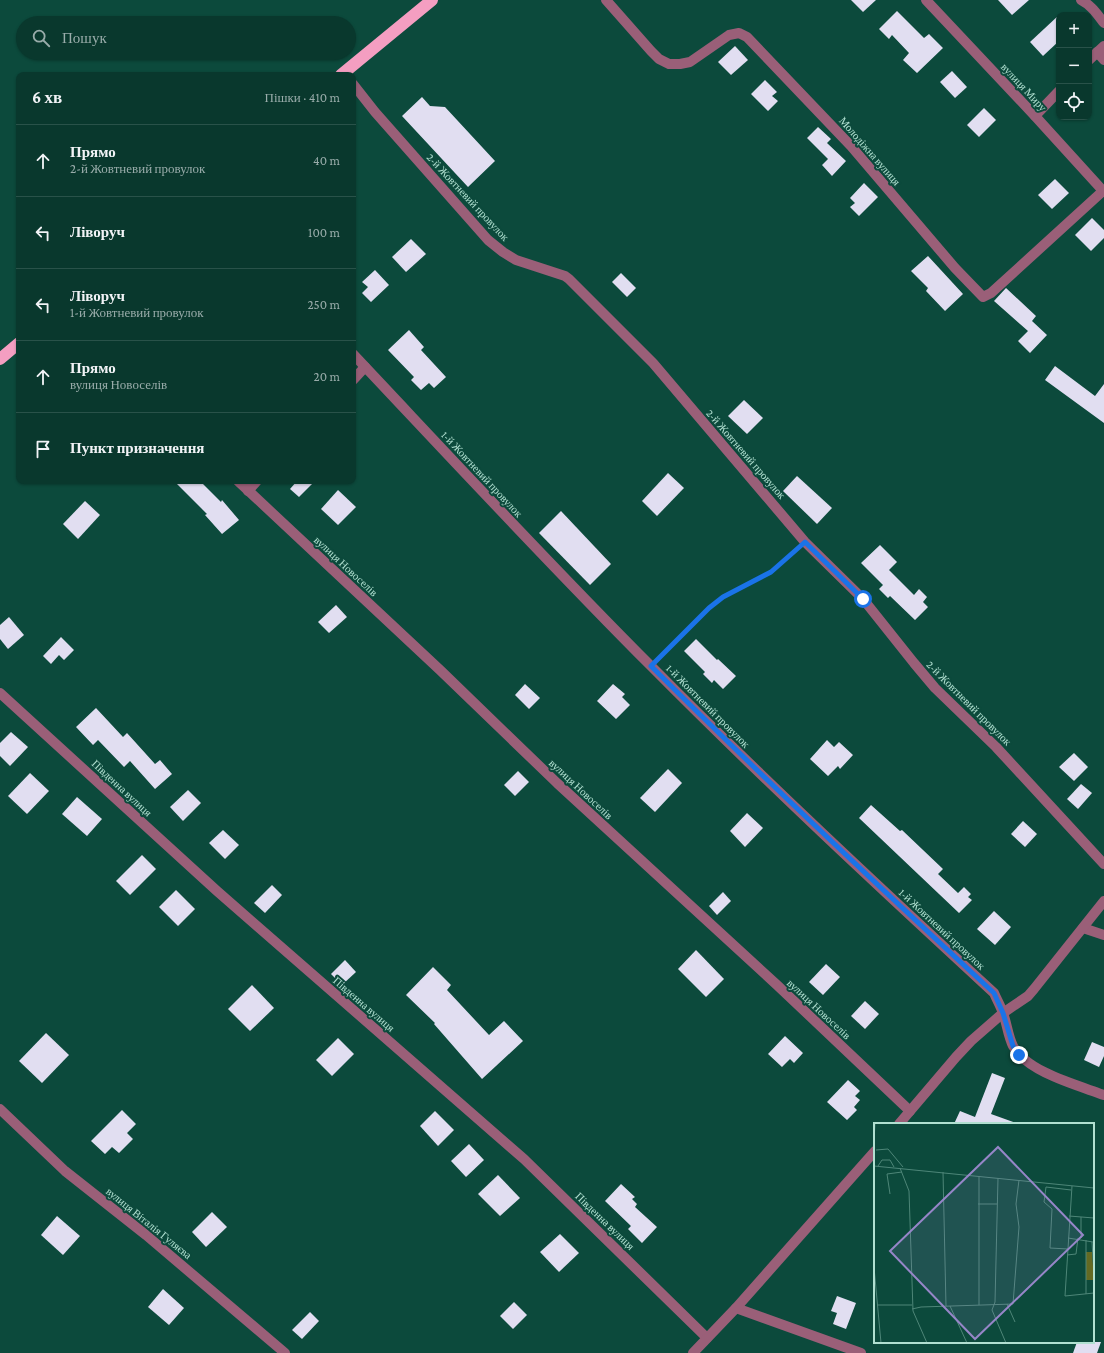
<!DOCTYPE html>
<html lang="uk">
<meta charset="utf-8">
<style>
:root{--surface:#09382d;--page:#123f35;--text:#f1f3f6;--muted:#99acaa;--line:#295249}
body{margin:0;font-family:"Crimson Pro",serif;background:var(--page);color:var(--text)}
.controls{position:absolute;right:12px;top:12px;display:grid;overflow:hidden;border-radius:8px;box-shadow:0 1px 3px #0004}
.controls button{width:36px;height:36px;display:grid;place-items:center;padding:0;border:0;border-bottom:1px solid var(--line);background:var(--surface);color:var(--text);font:20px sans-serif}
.stop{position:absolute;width:12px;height:12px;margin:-9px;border:3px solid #1a73e8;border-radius:50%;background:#fff}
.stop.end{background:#1a73e8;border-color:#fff;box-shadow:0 1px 4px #0008}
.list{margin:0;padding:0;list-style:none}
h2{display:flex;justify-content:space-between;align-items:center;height:52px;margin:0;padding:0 16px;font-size:17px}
h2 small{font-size:13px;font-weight:400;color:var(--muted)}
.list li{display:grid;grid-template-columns:26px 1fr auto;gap:12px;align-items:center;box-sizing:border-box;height:72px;padding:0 16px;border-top:1px solid var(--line)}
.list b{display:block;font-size:15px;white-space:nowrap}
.list p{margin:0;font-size:13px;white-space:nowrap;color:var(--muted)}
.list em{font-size:13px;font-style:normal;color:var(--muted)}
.icon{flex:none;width:22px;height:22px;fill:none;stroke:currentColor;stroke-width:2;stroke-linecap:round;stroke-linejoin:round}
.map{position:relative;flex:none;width:1104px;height:1353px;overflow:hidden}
.search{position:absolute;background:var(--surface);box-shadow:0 1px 3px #0004;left:16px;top:16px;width:340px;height:44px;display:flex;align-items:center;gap:10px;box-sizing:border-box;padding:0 14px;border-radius:22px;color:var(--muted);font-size:15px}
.panel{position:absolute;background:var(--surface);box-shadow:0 1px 3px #0004;left:16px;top:72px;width:340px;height:412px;border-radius:8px}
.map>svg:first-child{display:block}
.building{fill:#e1def1}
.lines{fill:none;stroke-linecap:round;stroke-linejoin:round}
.path{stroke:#3f786a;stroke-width:2.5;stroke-dasharray:1 3;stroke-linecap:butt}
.minor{stroke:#9a5f78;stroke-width:10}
.highway{stroke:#f49ec1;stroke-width:12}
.route{stroke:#1a73e8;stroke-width:5}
.labels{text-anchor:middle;stroke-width:4;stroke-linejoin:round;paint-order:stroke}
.street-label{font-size:11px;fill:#b1e0d1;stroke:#0c4a3c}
.inset-road{fill:none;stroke:#4e8678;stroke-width:1}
.view{fill:#9686c8;fill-opacity:0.15;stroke:#9686c8;stroke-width:2}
.inset-edge{fill:none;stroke:#b1e0d1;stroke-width:2}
</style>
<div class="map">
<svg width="1104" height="1353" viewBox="0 0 1104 1353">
<rect width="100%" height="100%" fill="#0c4a3c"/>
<g class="building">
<path d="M851 0H876L863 12Z"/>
<path d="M998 0H1029L1012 15Z"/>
<path d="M897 11 924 38 929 34 943 48 917 73 903 60 909 53 892 35 889 39 879 29Z"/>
<path d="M1059 15V41L1043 56 1030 42Z"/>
<path d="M735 46 748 60 731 75 718 62Z"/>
<path d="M952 71 967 87 955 98 940 82Z"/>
<path d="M765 80 777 92 772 96 778 101 768 111 751 94Z"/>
<path d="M422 97 430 106 445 107 495 161 468 187 402 116Z"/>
<path d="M984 108 996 120 979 137 967 125Z"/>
<path d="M818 127 831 139 827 143 846 161 832 176 822 165 828 159 807 138Z"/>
<path d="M1055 179 1069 193 1052 209 1038 195Z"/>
<path d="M864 183 878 197 859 216 850 207 855 203 850 198Z"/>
<path d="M1092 218 1104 230V238L1091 251 1075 235Z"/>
<path d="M411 239 426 254 406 272 392 257Z"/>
<path d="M928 256 963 294 945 311 926 291 928 288 911 271Z"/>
<path d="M375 270 389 285 371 302 362 293 368 287 362 282Z"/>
<path d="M621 273 636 288 627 297 612 282Z"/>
<path d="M1006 288 1036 316 1032 321 1047 335 1030 353 1018 341 1028 331 994 301Z"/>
<path d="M409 330 424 347 421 350 446 377 434 388 429 383 421 390 411 380 414 377 388 350Z"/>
<path d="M1055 366 1095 396 1104 384V423L1045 380Z"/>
<path d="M744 400 763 418 747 434 728 416Z"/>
<path d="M668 473 684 488 657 516 642 501Z"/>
<path d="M797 476 832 508 817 524 783 491Z"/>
<path d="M174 481H200L221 502 222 500 239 520 222 534 205 515 207 514Z"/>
<path d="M297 481H315L299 497 290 489Z"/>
<path d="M338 490 356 507 338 525 321 509Z"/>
<path d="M85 501 100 515 78 539 63 524Z"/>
<path d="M561 511 611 564 590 585 539 533Z"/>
<path d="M880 545 897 562 889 570 914 595 919 589 927 597 923 602 928 607 915 620 890 596 888 598 879 589 883 585 861 563Z"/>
<path d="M336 605 347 617 329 633 318 622Z"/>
<path d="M9 617 24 635 8 649 0 639V625Z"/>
<path d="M61 637 74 650 64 660 59 655 51 664 43 656Z"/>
<path d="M696 639 717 660 718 659 736 676 723 689 714 680 712 683 703 674 705 672 684 651Z"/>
<path d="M525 684 540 698 529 709 515 695Z"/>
<path d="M613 684 625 694 622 697 630 705 616 719 597 701Z"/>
<path d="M96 708 123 737 127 733 155 764 160 760 172 774 155 789 130 761 124 767 98 740 93 745 76 727Z"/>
<path d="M11 732 28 747 10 766 0 756V743Z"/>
<path d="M827 740 834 747 839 742 853 755 840 769 838 766 828 776 810 759Z"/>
<path d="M1074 753 1088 767 1074 781 1059 767Z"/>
<path d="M668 769 682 783 655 812 640 798Z"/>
<path d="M518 771 529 782 515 796 504 785Z"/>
<path d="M30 773 49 791 27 814 8 796Z"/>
<path d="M1081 784 1092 793 1078 809 1067 799Z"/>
<path d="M188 790 201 803 183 821 170 807Z"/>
<path d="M77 797 102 819 87 836 62 814Z"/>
<path d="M871 805 900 831 902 830 943 869 938 874 958 893 964 887 971 894 968 897 972 900 959 913 859 818Z"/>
<path d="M747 813 763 828 745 847 730 831Z"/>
<path d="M1023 821 1037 834 1025 847 1011 834Z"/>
<path d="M223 830 239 845 225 859 209 843Z"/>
<path d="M142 855 156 869 130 895 116 881Z"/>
<path d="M272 885 282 895 265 913 254 903Z"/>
<path d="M176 890 195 909 178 926 159 907Z"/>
<path d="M723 892 731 901 717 915 709 906Z"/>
<path d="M994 911 1011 927 995 945 977 929Z"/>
<path d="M696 950 724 979 706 997 678 969Z"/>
<path d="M345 960 356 972 342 985 331 974Z"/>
<path d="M826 964 840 977 823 995 809 982Z"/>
<path d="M433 967 451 985 447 990 489 1035 504 1021 523 1041 482 1079 434 1024 435 1023 406 995Z"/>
<path d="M252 985 274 1008 250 1031 228 1009Z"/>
<path d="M865 1001 879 1014 865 1029 851 1016Z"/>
<path d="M46 1033 69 1055 42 1083 19 1061Z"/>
<path d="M785 1036 803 1053 794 1063 790 1059 782 1067 768 1054Z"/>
<path d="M338 1038 354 1054 332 1076 316 1060Z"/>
<path d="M1092 1042 1104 1047V1056L1099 1067 1084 1060Z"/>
<path d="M992 1073 1005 1078 991 1114 1016 1123V1124H954L960 1111 975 1117Z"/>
<path d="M848 1080 860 1091 855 1096 860 1100 854 1107 857 1110 847 1120 827 1102Z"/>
<path d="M122 1110 136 1124 127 1133 133 1139 119 1153 112 1147 105 1154 91 1141Z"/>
<path d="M435 1111 454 1130 438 1146 420 1126Z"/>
<path d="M469 1144 484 1160 466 1177 451 1161Z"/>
<path d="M498 1175 520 1198 500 1216 478 1194Z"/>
<path d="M621 1184 635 1197 632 1199 637 1204 635 1207 657 1227 642 1243 628 1229 631 1226 605 1201Z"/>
<path d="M212 1212 227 1227 206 1247 192 1232Z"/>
<path d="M57 1216 80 1236 63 1255 41 1235Z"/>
<path d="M560 1234 579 1253 559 1272 540 1252Z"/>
<path d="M163 1289 184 1308 169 1325 148 1307Z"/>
<path d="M837 1296 856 1303 846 1329 833 1324 837 1313 831 1311Z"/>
<path d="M514 1302 527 1315 513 1329 500 1316Z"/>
<path d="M310 1312 319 1321 302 1339 292 1330Z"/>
<path d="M1077 1342H1101L1097 1353H1073Z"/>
</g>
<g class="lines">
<path class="path" d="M658 659 709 608 723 597 771 572 798 549"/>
<g class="minor">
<path d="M606 0 651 51 659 59 669 64H680L690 62 729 35 739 33 747 37 851 146 955 268 983 297 991 293 1103 191"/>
<path d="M926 0 1035 116 1104 192"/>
<path d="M1081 0C1091 5 1097 14 1104 23"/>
<path d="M1097 52 1104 60"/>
<path d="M1089 60 1104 46"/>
<path d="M353 84 375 112 488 240 503 252 516 260 565 276 569 279 653 363 805 542 863 599 914 663 935 688 996 747 1104 864"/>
<path d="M1035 116 1059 91"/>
<path d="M353 354C452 459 550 565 652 667 763 779 878 886 994 993 997 1000 1001 1007 1003 1013 1007 1024 1008 1036 1013 1046 1027 1072 1077 1085 1104 1095"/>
<path d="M353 380 365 367"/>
<path d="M238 481 440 670 557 783 777 985 910 1111"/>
<path d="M248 491 257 481"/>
<path d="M0 693 217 891 524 1159 707 1338"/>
<path d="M1083 928 1104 935"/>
<path d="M0 1109 65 1171 146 1235 285 1353"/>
<path d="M899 1124 956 1057 971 1041 1003 1013 1028 996 1034 989 1104 901"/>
<path d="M736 1308 861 1353"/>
<path d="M693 1353 736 1308 875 1151"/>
</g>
<g class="highway">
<path d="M341 75 432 0"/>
<path d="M0 359 19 343"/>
</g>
</g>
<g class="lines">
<path class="route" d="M863 599 805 542 771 572 723 597 709 608 651 666C763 778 878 886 994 993L1003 1013 1013 1046 1019 1055"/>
</g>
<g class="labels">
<g class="street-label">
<text transform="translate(1024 87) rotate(47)" y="4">вулиця Миру</text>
<text transform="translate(870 151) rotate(49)" y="4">Молодіжна вулиця</text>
<text transform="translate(468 197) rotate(47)" y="4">2-й Жовтневий провулок</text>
<text transform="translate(746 454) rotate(49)" y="4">2-й Жовтневий провулок</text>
<text transform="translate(482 474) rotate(47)" y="4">1-й Жовтневий провулок</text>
<text transform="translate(346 566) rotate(43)" y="4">вулиця Новоселів</text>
<text transform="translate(969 703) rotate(45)" y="4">2-й Жовтневий провулок</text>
<text transform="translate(708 706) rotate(45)" y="4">1-й Жовтневий провулок</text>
<text transform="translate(122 788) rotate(43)" y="4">Південна вулиця</text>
<text transform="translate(581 789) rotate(43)" y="4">вулиця Новоселів</text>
<text transform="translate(942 929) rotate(43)" y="4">1-й Жовтневий провулок</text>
<text transform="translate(364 1004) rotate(41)" y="4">Південна вулиця</text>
<text transform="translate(819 1009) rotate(43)" y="4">вулиця Новоселів</text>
<text transform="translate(605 1221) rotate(44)" y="4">Південна вулиця</text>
<text transform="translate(149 1223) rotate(39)" y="4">вулиця Віталія Гуляєва</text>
</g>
</g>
<g transform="translate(874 1123)">
<rect width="220" height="220" fill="#0c4a3c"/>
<path d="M212 129H218L220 157H212Z" fill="#646a23"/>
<path class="inset-road" d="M0 18 1 0M2 27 14 26 29 44M0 43 220 65M4 43 8 37H16L20 44M26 45 35 68 39 188 53 220M69 49 72 183M105 54V182M124 55 121 179 118 187 132 220M198 63 191 173 220 170M16 71 13 51 28 49M104 81H123M195 93 220 95M207 94V115M194 115 219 119M218 119 220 151M194 126 176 125 178 86 170 79 172 64 197 67M193 132 202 131 204 115M0 144 7 220M212 171V117M133 181 141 199M3 182H38M76 183 93 220M38 186 47 184 139 181 145 104 142 81 145 57"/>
<path class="view" d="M124 24 209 112 101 216 16 128Z"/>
<rect width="220" height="220" class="inset-edge"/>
</g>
</svg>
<div class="controls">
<button>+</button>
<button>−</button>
<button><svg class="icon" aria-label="locate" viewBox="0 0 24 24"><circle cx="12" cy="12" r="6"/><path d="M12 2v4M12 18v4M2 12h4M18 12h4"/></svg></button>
</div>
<div class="stop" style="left:863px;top:599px"></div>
<div class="stop end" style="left:1019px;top:1055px"></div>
<div class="search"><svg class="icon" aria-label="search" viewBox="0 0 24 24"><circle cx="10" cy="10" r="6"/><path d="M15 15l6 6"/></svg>Пошук</div>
<section class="panel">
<h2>6 хв<small>Пішки · 410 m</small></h2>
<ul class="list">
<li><svg class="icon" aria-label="ahead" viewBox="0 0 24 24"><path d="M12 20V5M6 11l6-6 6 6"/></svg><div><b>Прямо</b><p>2-й Жовтневий провулок</p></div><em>40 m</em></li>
<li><svg class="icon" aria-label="left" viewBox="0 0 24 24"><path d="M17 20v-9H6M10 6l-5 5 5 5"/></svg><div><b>Ліворуч</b></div><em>100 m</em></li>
<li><svg class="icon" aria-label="left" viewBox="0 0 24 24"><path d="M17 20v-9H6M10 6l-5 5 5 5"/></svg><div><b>Ліворуч</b><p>1-й Жовтневий провулок</p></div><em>250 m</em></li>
<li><svg class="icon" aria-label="ahead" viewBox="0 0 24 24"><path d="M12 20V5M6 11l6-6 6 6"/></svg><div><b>Прямо</b><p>вулиця Новоселів</p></div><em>20 m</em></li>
<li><svg class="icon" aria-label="arrive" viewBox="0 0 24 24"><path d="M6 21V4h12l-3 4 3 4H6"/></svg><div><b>Пункт призначення</b></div></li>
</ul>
</section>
</div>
